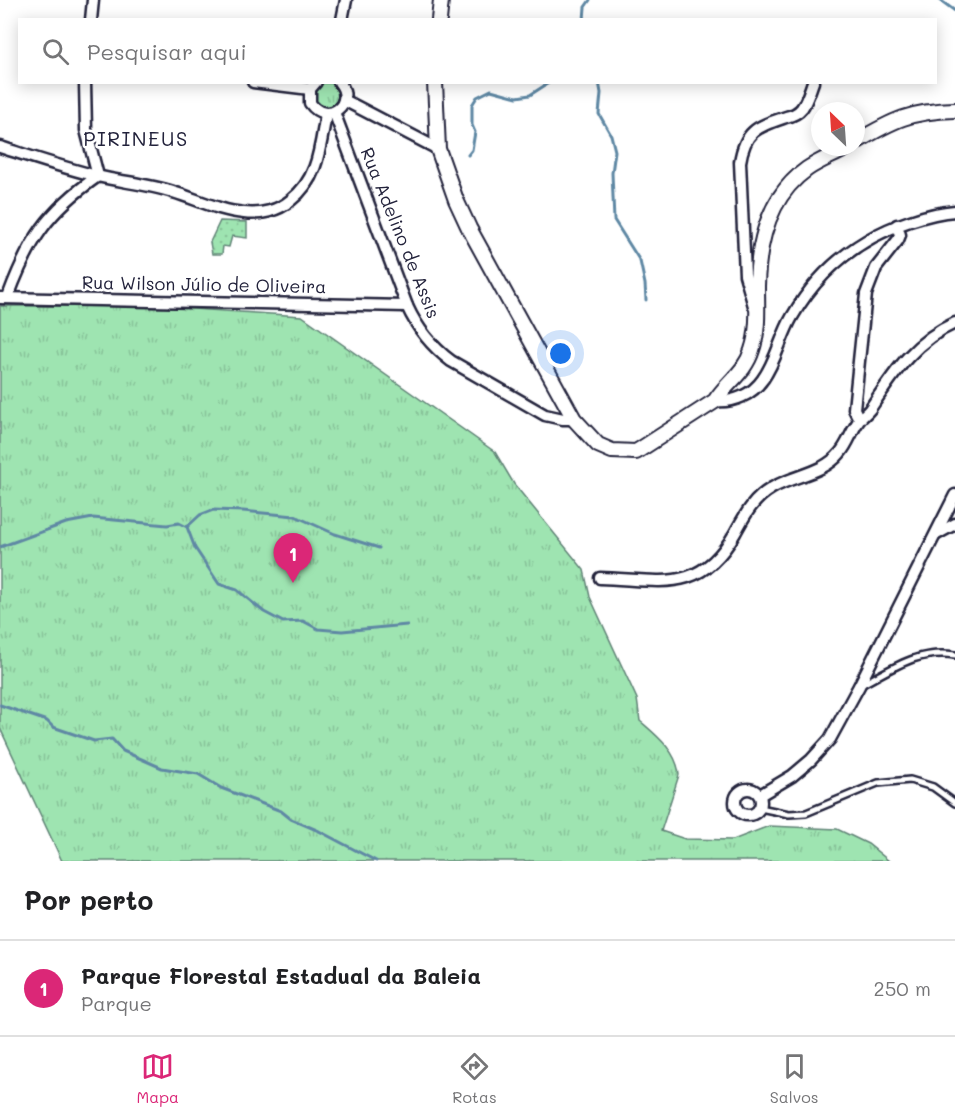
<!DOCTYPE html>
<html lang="pt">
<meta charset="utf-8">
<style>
:root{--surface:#fff;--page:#f2f2f2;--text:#202124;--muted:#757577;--line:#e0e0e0;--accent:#db2777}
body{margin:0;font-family:Mali,sans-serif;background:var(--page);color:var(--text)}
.compass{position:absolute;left:811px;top:102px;width:54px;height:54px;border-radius:50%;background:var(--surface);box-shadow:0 3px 15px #0003;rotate:335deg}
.you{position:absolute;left:561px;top:354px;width:21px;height:21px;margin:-15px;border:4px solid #fff;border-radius:50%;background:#1a73e8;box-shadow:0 0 0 9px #1a73e833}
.badge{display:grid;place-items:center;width:39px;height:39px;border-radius:50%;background:var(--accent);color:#fff;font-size:20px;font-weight:700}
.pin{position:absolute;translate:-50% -50px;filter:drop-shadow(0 2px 3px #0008)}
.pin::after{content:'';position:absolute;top:32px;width:21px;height:18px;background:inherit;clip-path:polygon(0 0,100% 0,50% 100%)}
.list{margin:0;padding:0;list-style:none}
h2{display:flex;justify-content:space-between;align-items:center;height:78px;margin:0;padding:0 24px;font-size:26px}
h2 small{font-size:20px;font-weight:400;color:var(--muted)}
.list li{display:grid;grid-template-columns:39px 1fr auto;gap:18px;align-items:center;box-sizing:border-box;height:96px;padding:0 24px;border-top:2px solid var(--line)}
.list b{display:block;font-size:22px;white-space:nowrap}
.list p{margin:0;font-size:20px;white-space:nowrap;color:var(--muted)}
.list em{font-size:20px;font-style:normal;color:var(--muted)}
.icon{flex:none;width:33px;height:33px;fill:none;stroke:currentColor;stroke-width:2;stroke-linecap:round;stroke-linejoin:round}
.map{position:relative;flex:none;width:955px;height:861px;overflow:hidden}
.search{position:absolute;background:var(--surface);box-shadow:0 3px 15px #0003;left:18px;right:18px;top:18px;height:66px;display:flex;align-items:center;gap:15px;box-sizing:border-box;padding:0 21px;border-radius:0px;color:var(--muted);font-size:22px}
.sheet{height:174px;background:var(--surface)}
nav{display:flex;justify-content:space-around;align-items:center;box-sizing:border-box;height:84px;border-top:2px solid var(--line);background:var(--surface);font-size:16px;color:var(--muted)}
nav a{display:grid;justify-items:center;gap:3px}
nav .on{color:var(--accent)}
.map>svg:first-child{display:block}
.grass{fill:url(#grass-dots);stroke:#608376;stroke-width:1.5}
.park{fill:url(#park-tufts);stroke:#608376;stroke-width:1.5}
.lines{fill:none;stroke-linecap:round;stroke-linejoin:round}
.stream{stroke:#5f88a4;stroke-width:3}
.service-casing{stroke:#22223b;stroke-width:10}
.minor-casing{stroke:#22223b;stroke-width:15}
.tertiary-casing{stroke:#22223b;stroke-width:18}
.service{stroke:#fff;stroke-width:5}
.minor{stroke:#fff;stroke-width:10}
.tertiary{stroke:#fff;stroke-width:14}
.labels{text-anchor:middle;stroke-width:5;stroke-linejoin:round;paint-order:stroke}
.street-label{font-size:18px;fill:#22223b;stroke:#fff}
.neighbourhood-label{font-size:20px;letter-spacing:1.5px;fill:#22223b;stroke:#fff}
</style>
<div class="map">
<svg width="955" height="861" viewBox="0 0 955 861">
<defs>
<pattern id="grass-dots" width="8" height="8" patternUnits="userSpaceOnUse" patternTransform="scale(1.5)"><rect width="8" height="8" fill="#9ee4b1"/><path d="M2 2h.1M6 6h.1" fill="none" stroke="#88c399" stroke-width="1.8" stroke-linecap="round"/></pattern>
<pattern id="park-tufts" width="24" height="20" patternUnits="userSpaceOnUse" patternTransform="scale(1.5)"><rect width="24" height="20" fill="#9ee4b1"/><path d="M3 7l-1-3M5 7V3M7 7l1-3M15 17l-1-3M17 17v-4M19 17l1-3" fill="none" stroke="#88c399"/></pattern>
</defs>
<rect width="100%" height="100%" fill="#fff"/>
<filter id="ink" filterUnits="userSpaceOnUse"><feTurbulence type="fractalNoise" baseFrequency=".0167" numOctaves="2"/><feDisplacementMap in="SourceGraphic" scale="12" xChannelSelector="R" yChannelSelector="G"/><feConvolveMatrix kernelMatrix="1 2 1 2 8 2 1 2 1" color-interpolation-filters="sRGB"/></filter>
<g filter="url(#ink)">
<path class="grass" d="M220 221 247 222V238L232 236 229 247 223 246 222 254H212L210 242Z"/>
<g class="park">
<path d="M318 83H335L343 94 333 111 317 109 311 91Z"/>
<path d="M0 306H146L302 316 495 452 514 484 584 570 590 597 637 699 640 721C656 735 677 751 679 775L661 831 685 839 733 840 769 826 837 829 868 844 889 861H62L0 728Z"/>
</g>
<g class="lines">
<g class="stream">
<path d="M940 0 955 11"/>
<path d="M584 20 585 7 590 0"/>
<path d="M599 82 601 93 599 114 611 135 615 151 612 173 614 220 640 261 645 284 646 300"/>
<path d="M468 155 472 150 475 132 472 125V105L477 97 491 90 517 97 530 95 550 82"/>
<path d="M187 527 195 548 219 584 237 590 264 612 283 622 303 621 318 629 342 631 407 625"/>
<path d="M0 547 66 523 93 518 167 525 179 523 187 527 200 515 213 510 243 511 295 516 335 534 379 548"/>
<path d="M0 705 47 721 53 727 94 741 112 739 123 751 162 768 198 774 221 788 281 811 291 819 319 831 376 861"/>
</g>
<defs>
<g id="service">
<path d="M861 685C892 669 918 649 955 655"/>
<path d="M760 808 789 814 806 813 878 783 910 780 933 787 955 803"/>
</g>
<g id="minor">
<path d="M91 20 93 0"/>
<path d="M342 20 346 0"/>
<path d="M253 82 310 89"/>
<path d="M316 82 310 89V103C327 127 357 103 339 82"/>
<path d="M344 100 438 149"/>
<path d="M334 112 407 306C417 328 431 346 451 361L545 415 563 419H574"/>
<path d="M0 147C32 157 64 168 97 176 122 182 148 184 173 192 197 199 219 211 244 213 260 215 278 211 291 200 319 178 320 146 326 114"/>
<path d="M8 297C29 240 48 211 98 176L86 130 85 82"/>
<path d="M0 298 407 306"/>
<path d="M754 306 745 275 740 162C745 130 757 127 786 117 791 116 798 113 802 108 807 101 810 90 813 82"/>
<path d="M715 401C733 403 752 395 763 379 776 361 781 336 792 317 819 270 859 238 910 221 925 216 940 212 955 211"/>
<path d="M859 419 854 409 866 294 876 268 898 240 900 235 897 225"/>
<path d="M937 534 955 524"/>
<path d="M600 578C661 580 700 595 735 533 745 515 753 499 772 488 794 475 823 474 840 453 848 444 851 432 858 422 861 417 866 414 870 409 894 373 914 341 955 323"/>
<circle cx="748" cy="802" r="13"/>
<path d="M760 795 792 776 811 760 830 739 859 686 955 495"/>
</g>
<g id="tertiary">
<path d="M439 20 441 0"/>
<path d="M435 82 438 149 456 200 469 228 574 419 598 445 612 451 636 452 715 401C727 382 745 373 752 350 759 330 757 307 757 286 758 241 769 196 807 169 820 160 835 155 848 147"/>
<path d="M856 142C893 120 911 111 955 110"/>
</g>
</defs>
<use href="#service" class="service-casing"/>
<use href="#minor" class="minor-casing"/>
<use href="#tertiary" class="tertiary-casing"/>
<use href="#service" class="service"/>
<use href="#minor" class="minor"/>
<use href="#tertiary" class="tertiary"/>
</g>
</g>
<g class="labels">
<g class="street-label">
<text transform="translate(400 233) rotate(68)" y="6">Rua Adelino de Assis</text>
<text transform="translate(204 285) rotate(1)" y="6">Rua Wilson Júlio de Oliveira</text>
</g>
<g class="neighbourhood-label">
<text x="136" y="146">PIRINEUS</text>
</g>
</g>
</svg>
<svg class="compass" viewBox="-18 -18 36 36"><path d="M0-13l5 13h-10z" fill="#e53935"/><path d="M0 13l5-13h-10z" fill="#757577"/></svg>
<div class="you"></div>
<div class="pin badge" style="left:293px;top:583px">1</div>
<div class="search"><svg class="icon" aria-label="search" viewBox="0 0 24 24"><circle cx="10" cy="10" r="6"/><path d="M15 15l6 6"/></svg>Pesquisar aqui</div>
</div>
<section class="sheet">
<h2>Por perto<small></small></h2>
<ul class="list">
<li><span class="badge">1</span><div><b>Parque Florestal Estadual da Baleia</b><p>Parque</p></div><em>250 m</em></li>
</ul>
</section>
<nav>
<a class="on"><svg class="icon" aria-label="map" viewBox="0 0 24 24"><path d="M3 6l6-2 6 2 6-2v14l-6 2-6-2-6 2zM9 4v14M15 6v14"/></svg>Mapa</a>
<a><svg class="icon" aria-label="directions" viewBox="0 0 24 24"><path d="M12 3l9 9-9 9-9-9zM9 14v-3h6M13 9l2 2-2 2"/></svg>Rotas</a>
<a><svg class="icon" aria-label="saved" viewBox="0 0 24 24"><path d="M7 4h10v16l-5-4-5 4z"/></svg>Salvos</a>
</nav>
